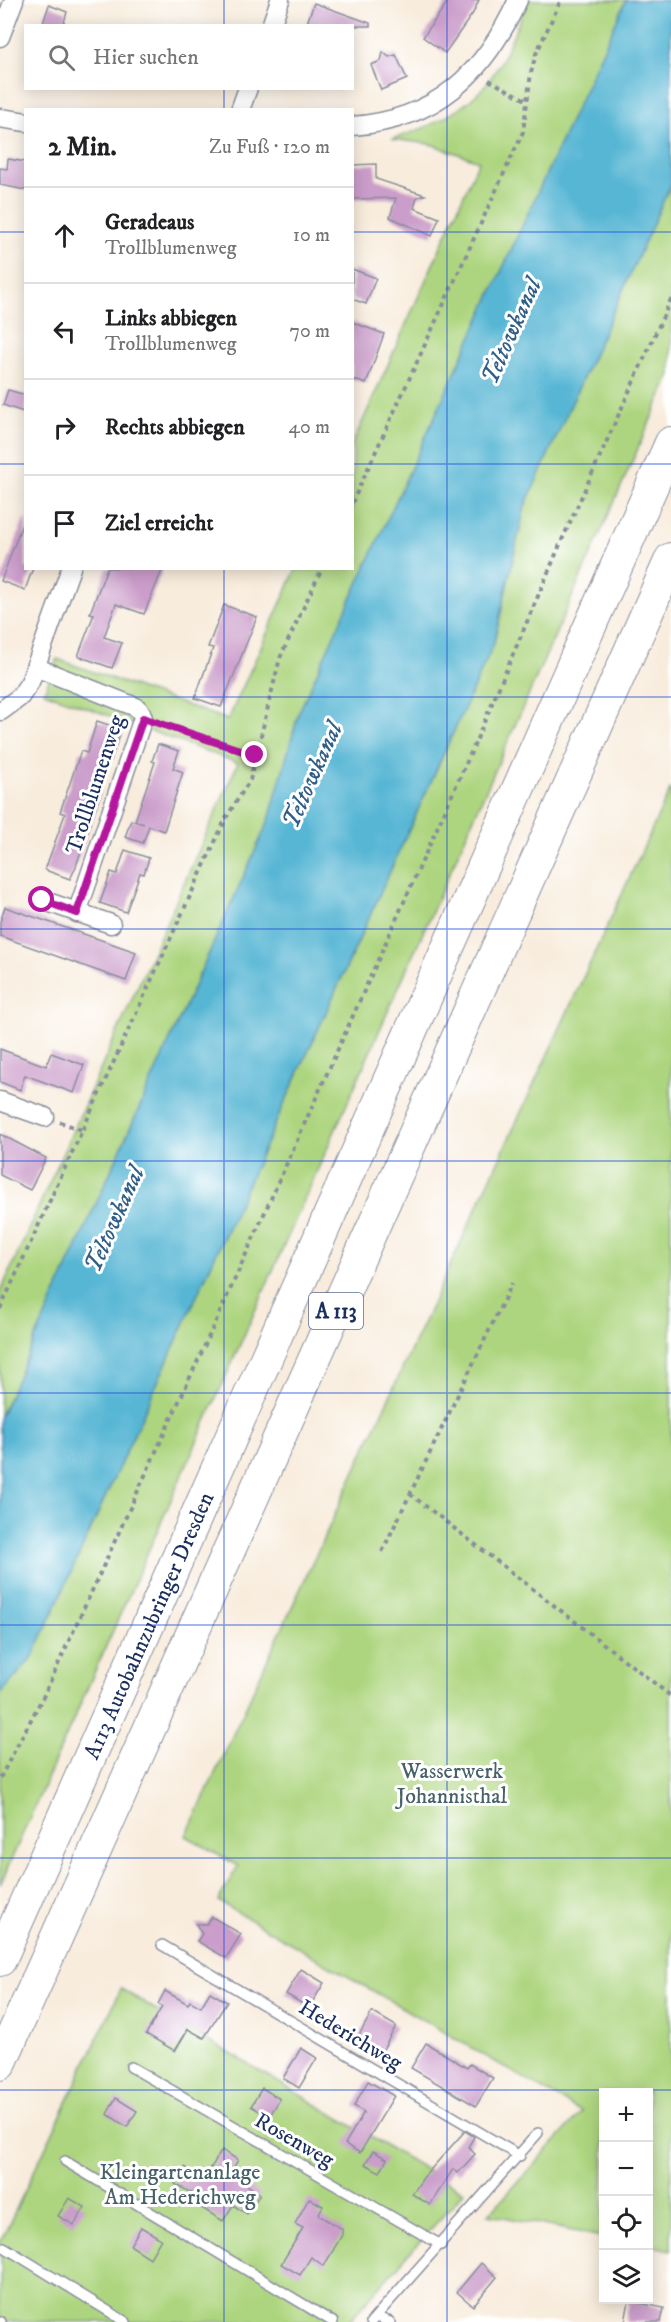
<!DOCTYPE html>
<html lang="de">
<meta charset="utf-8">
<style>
:root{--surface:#fff;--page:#f6f6f6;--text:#202124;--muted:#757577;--line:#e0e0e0}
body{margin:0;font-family:"IM FELL DW Pica",serif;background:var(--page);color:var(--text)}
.controls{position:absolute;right:18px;bottom:18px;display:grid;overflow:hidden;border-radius:0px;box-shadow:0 3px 15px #0003}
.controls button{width:54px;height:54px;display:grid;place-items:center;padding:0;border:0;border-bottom:2px solid var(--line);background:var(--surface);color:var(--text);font:30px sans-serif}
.stop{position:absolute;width:18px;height:18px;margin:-14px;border:4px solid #b5179e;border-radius:50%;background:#fff}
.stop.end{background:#b5179e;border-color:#fff;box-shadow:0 2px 6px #0008}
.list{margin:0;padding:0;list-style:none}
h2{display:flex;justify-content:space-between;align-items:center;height:78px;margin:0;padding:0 24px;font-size:26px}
h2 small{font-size:20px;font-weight:400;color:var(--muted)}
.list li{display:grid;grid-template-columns:39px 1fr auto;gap:18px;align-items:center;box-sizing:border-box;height:96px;padding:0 24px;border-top:2px solid var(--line)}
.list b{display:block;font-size:22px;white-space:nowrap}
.list p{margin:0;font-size:20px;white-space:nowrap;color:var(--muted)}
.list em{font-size:20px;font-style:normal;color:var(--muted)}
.icon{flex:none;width:33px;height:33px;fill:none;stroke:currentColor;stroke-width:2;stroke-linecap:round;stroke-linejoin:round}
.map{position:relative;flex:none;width:671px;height:2322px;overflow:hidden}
.search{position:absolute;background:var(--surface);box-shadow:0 3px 15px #0003;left:24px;top:24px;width:330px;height:66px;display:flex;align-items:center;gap:15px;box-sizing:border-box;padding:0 21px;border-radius:0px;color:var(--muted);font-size:22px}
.panel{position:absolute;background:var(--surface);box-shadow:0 3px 15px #0003;left:24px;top:108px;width:330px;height:462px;border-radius:0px}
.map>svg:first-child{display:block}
.green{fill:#add57f;stroke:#64826e;stroke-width:1.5}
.water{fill:#56b6d4;stroke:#387299;stroke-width:1.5}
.building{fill:#cb9dca}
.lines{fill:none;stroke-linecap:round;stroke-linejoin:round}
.lane-casing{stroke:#8a8e9d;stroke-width:12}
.street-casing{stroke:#8a8e9d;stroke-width:21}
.highway-casing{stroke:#8a8e9d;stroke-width:34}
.path{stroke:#8a8e9d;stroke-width:4;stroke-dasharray:4.5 4.5;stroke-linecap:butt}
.lane{stroke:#fff;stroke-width:9}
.street{stroke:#fff;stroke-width:18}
.highway{stroke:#fff;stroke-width:32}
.route{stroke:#b5179e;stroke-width:8}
.grid{fill:none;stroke:#1d4ed8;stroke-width:1.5;stroke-opacity:0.55}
.labels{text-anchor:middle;stroke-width:6;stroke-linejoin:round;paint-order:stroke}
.shield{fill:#fff;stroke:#5f6d8e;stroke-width:1.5}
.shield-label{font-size:21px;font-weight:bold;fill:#1b2f5e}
.street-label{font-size:22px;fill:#1b2f5e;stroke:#fff}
.park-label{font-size:22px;fill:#476168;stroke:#fff}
.water-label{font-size:24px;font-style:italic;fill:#305e87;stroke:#fff}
</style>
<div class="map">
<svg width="671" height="2322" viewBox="0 0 671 2322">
<rect width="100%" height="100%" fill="#fff"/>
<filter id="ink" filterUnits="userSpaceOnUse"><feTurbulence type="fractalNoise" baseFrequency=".0167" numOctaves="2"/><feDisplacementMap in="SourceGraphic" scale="12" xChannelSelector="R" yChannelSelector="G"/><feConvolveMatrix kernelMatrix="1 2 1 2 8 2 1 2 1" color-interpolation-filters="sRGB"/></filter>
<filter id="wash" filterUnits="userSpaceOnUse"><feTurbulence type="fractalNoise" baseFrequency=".008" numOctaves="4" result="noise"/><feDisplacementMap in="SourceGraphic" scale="24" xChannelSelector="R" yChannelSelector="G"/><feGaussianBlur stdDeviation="1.35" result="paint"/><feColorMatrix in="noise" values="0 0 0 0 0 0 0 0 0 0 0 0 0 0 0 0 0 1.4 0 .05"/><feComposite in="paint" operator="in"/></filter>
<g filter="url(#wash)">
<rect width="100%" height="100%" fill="#f8ecdc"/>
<g class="green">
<path d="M528 0H626L299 712 269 820 0 1417V1293L238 763 44 692 57 659 228 720 296 569 352 568 353 443 479 161 430 144 392 139C432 127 476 106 497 68 510 47 518 22 528 0Z"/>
<path d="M671 184V374L0 1885V1695L33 1656 494 643 525 506Z"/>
<path d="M671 788V2250L649 2245 648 2092H604L603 2237 489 2214 582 2112 218 1901 238 1866 186 1836Z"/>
<path d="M121 1989 464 2192 348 2322H0V2243Z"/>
</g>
<path class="water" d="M626 0H671V184L525 506 494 643 33 1656 0 1695V1417L269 820 299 712Z"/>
<g id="blocks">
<g class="building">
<path d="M449 0H479L473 13 445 53 423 37Z"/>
<path d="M314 3 370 23V26H306Z"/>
<path d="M49 5 67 12 63 26H42Z"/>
<path d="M383 52 389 57 396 55 407 79 381 90 371 65 381 61Z"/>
<path d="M8 159 26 162V190L0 185V168L7 169Z"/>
<path d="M376 164V179L425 195 417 197 414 208 439 218 432 236 390 217 396 198 352 199V165Z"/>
<path d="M352 269 376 278 366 304 352 299Z"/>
<path d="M352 322 384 334 366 384 352 379Z"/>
<path d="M8 390 26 395V413L3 405Z"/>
<path d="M24 519 26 520V568H33L25 590 1 581Z"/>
<path d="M107 568H163L144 614 116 604 104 637 122 643 112 668 78 656 94 614 90 613Z"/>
<path d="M224 605 257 617 221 707 195 698 213 648 208 647Z"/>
<path d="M97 721 121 729 111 761 106 759 96 790 101 792 75 869 70 879 45 870 65 814 60 812 81 751 87 753Z"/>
<path d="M158 744 179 751 173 768 183 772 164 831 149 826 143 843 125 837 131 820 144 824 135 821 155 762 152 761Z"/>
<path d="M125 850 149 858 144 874 140 873 126 912 100 903 111 872 117 874Z"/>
<path d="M5 907 136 952 126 981 0 936V922Z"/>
<path d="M0 1049 46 1066 51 1053 84 1065 74 1093 25 1075 20 1090 0 1082Z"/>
<path d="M0 1134 46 1158 30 1190 0 1175Z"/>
<path d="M212 1917 241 1934 226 1958 197 1941 202 1934 196 1924H207Z"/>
<path d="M301 1969 324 1983 309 2008 286 1994Z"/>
<path d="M165 1991 188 2004 190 2001 201 2007 210 1992 227 2002 204 2038 188 2029 175 2051 146 2034 162 2007 158 2004Z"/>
<path d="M372 2012 396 2026 382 2051 358 2037Z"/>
<path d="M426 2043 467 2068 470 2064 493 2078 476 2106 411 2068Z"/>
<path d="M301 2048 317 2058 299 2088 283 2078Z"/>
<path d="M368 2081 394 2096 360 2153 345 2144 364 2112 354 2106Z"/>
<path d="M262 2088 280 2099 269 2117 251 2106Z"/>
<path d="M116 2098 137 2111 127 2127 107 2114Z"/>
<path d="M465 2131 474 2137 468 2147 475 2154 458 2173 453 2169 430 2205 412 2194 423 2178Z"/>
<path d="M222 2150 238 2160 230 2173 260 2194 247 2214 233 2205 223 2221 195 2204 199 2197 175 2184 185 2167 204 2179Z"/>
<path d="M373 2151 387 2159 380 2172 365 2164Z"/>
<path d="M69 2198 85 2207 74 2225 58 2216Z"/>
<path d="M309 2198 323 2206 318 2215 342 2229V2235L324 2266 311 2257 300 2275 281 2264 303 2228 295 2224Z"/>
<path d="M141 2227 161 2239 150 2258 130 2245Z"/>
<path d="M481 2263 497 2277 473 2306 457 2292Z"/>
<path d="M629 2301 664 2308 661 2322H625Z"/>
</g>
</g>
</g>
<g filter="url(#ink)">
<use href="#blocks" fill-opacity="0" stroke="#8a8e9d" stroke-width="1.5"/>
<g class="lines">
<defs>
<g id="lane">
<path d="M162 1945 520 2156"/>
<path d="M131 2067 441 2245"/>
<path d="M65 2161 333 2322"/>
<path d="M4 2247 126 2322"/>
<path d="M376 2317 390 2322"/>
<path d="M0 2322H1"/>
<path d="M371 2322 538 2133"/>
</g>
<g id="street">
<path d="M271 26 280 0"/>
<path d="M0 37 14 0"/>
<path d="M240 110 248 88"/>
<path d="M0 118 26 122"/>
<path d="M352 126C436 120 484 74 518 0"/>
<path d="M35 667 136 707 141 712 143 718 77 913"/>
<path d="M1 711 20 697 30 682 71 568"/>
<path d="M42 900 111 924"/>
<path d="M0 1101 45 1117"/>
</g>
<g id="highway">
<path id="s1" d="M0 1960 671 443"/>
<path d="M0 2064 671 559"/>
</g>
</defs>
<use href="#lane" class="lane-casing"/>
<use href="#street" class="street-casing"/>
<use href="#highway" class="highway-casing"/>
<g class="path">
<path d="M489 80 526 100"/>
<path d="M352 503 523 132 531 73 536 54 561 0"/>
<path d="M159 724 255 755"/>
<path d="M60 1122 82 1130"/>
<path d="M0 1309 226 818 250 780 280 658 322 568"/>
<path d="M410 1494 671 1696"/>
<path d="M382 1552 512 1283"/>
<path d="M0 1778 45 1693 221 1310 473 748 562 540 671 299"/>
</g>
<use href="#lane" class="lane"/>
<use href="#street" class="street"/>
<use href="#highway" class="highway"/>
</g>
</g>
<g class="lines" filter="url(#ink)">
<path class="route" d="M42 900 77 913 143 718 255 755"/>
</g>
<path class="grid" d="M224 0V26M447 0V2322M224 88V110M0 232H26M352 232H671M0 464H26M352 464H671M224 568V2322M0 697H671M0 929H671M0 1161H671M0 1393H671M0 1625H671M0 1858H671M0 2090H671"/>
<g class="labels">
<rect class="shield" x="309" y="1293" width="54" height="36" rx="4.5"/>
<g class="shield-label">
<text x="336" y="1318">A 113</text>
</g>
<g class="street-label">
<text transform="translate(94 784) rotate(-72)" y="8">Trollblumenweg</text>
<text dy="8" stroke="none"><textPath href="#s1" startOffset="366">A113 Autobahnzubringer Dresden</textPath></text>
<text transform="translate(351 2034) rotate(31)" y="8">Hederichweg</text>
<text transform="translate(295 2139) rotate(30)" y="8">Rosenweg</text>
</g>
<g class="park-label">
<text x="452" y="1778">Wasserwerk<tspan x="452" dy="25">Johannisthal</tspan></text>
<text x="180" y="2179">Kleingartenanlage<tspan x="180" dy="25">Am Hederichweg</tspan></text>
</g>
<g class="water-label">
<text transform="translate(511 331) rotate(-66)" y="8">Teltowkanal</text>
<text transform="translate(312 775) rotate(-66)" y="8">Teltowkanal</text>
<text transform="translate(114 1219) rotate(-66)" y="8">Teltowkanal</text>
</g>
</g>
</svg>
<div class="controls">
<button>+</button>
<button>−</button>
<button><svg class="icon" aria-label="locate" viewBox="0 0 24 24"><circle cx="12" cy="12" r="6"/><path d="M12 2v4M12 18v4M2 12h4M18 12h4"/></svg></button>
<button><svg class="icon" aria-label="layers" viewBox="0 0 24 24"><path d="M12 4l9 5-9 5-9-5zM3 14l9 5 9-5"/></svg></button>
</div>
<div class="stop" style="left:42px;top:900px"></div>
<div class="stop end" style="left:255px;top:755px"></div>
<div class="search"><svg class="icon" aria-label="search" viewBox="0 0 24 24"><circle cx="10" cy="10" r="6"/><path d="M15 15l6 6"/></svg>Hier suchen</div>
<section class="panel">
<h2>2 Min.<small>Zu Fuß · 120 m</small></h2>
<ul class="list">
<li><svg class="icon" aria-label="ahead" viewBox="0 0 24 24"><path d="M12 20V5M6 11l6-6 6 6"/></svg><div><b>Geradeaus</b><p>Trollblumenweg</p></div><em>10 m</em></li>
<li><svg class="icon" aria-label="left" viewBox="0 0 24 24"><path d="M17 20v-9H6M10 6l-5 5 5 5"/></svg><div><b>Links abbiegen</b><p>Trollblumenweg</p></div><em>70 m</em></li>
<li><svg class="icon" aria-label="right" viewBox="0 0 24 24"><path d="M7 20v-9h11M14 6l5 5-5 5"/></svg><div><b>Rechts abbiegen</b></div><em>40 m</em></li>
<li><svg class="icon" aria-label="arrive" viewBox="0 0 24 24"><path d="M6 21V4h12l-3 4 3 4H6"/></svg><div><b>Ziel erreicht</b></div></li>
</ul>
</section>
</div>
